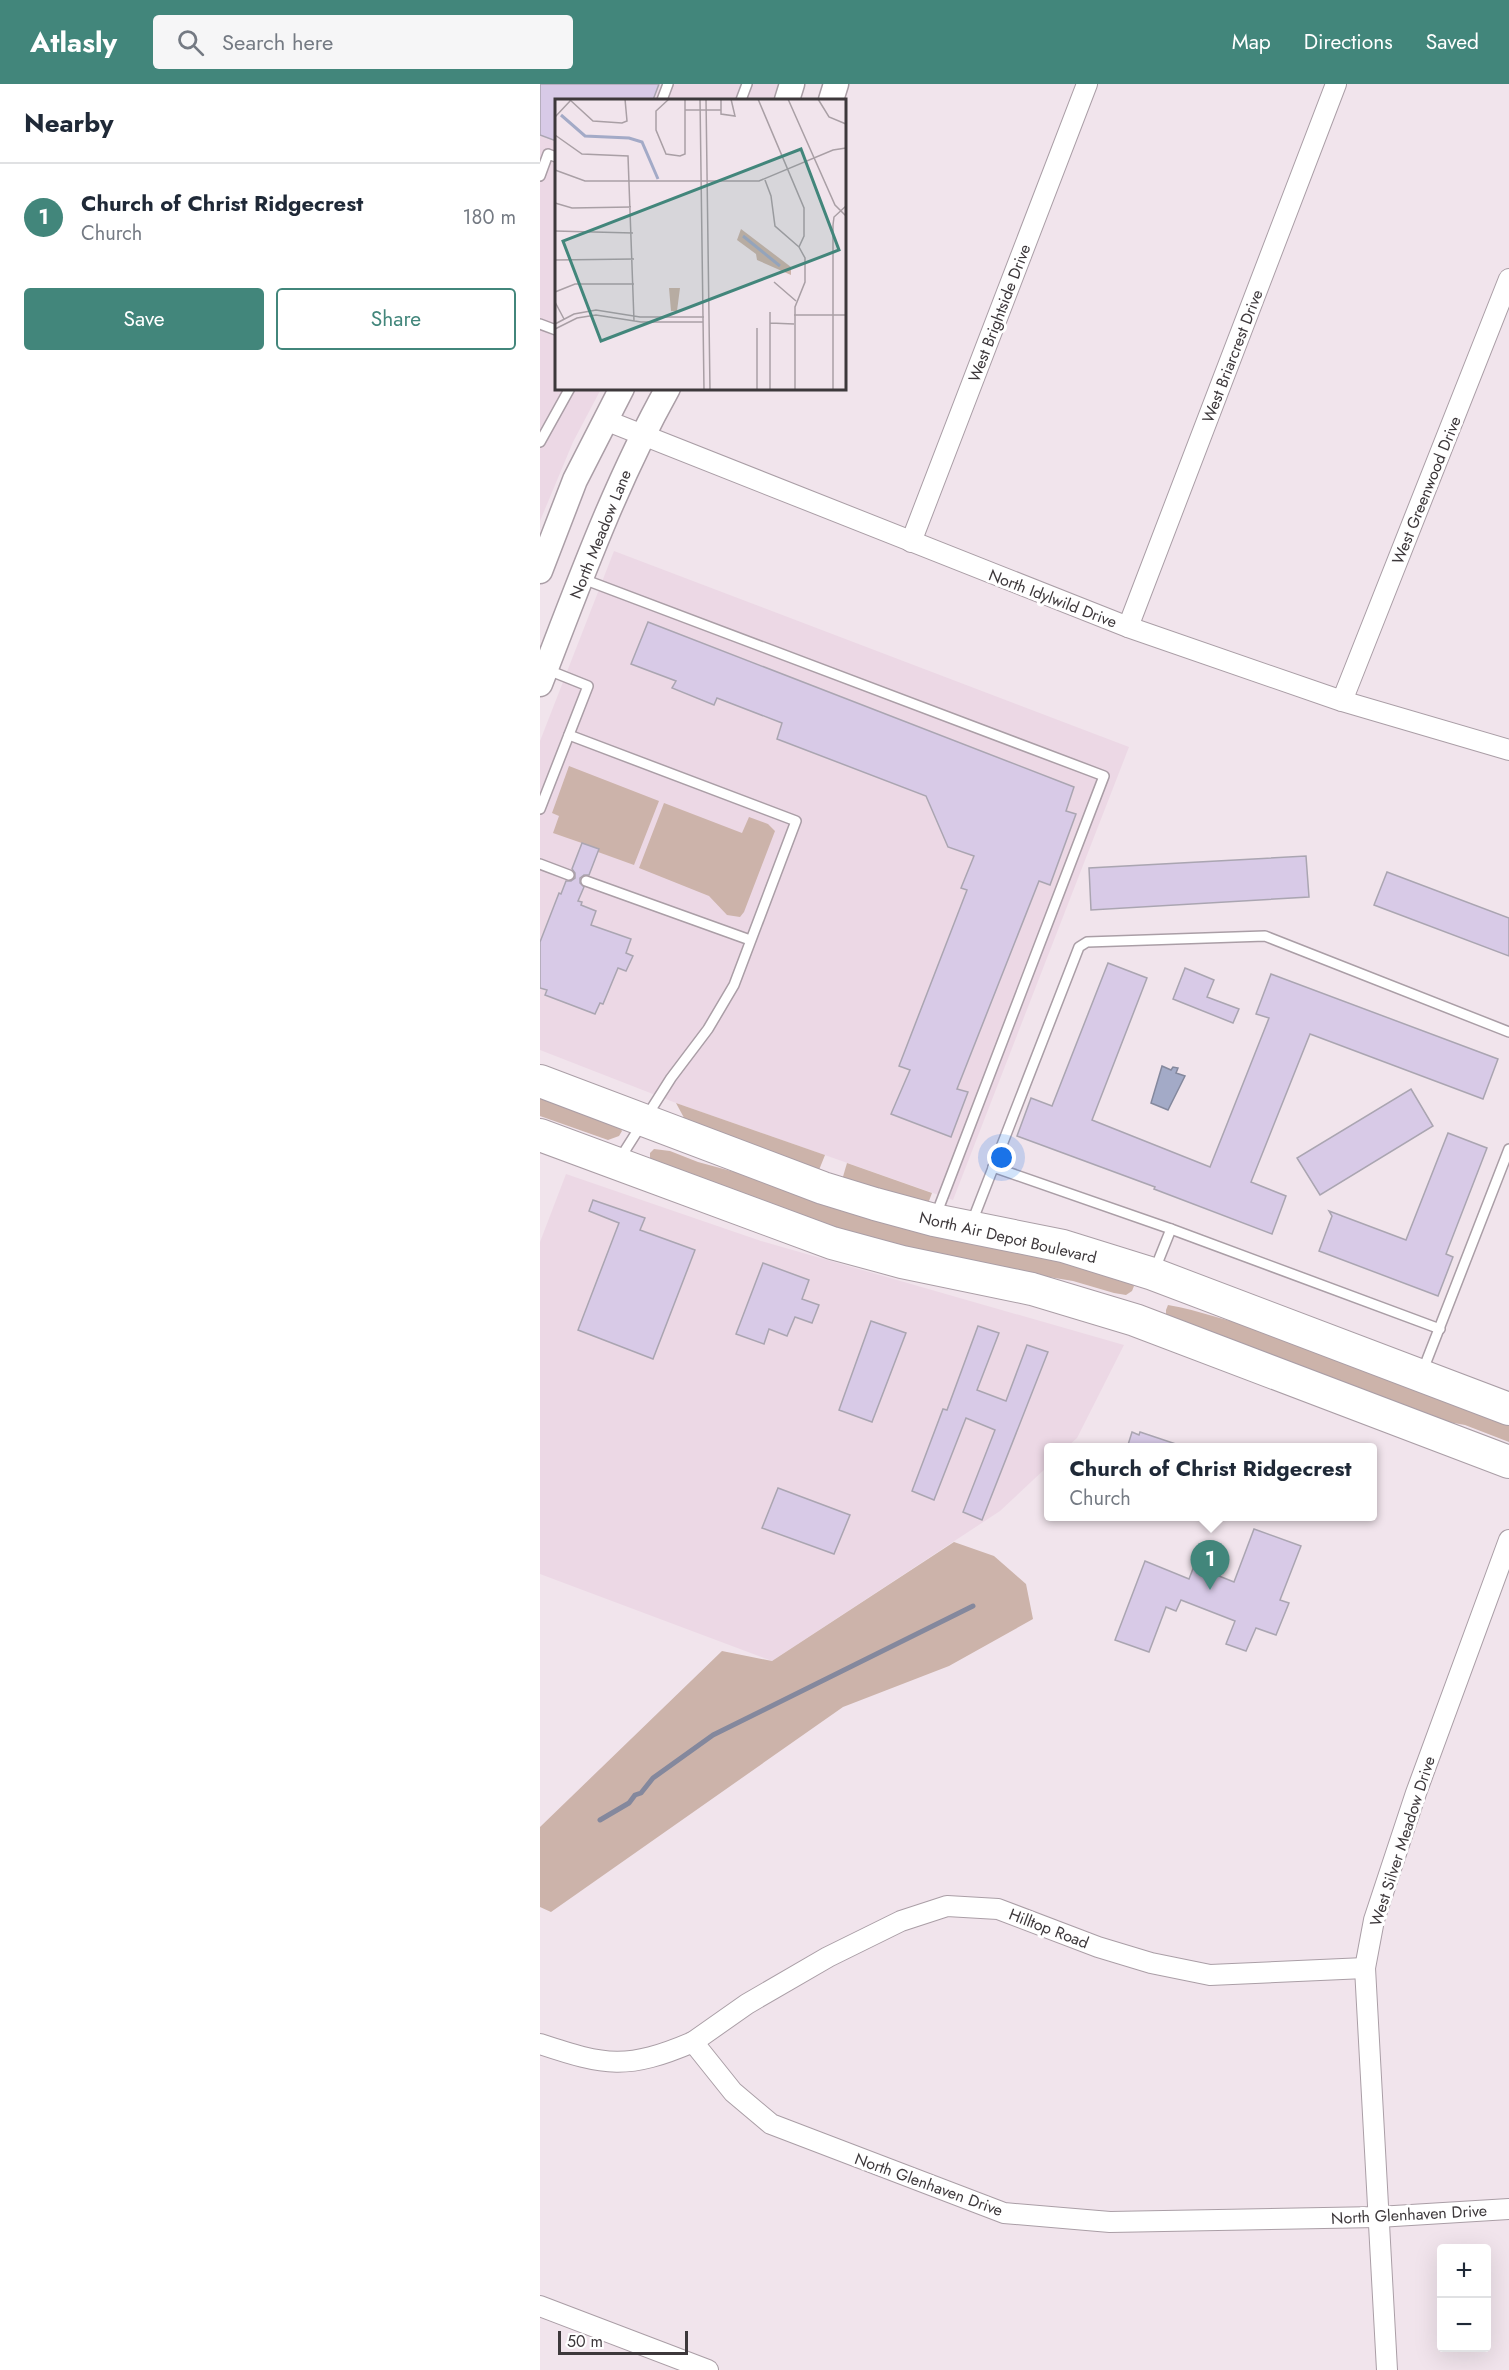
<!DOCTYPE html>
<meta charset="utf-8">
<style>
:root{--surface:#fff;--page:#f6f6f7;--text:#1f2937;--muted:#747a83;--line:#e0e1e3;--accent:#42867b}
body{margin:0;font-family:Jost,sans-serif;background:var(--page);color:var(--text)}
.controls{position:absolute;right:18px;bottom:18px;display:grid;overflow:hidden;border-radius:6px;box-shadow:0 6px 24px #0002}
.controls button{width:54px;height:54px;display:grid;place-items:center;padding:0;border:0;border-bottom:2px solid var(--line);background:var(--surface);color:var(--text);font:30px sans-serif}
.scale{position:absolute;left:18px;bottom:15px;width:130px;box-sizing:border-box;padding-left:6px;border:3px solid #3d383b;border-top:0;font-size:16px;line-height:21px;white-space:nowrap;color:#3d383b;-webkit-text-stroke:4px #fff;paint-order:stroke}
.you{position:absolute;left:462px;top:1074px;width:21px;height:21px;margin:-15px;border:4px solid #fff;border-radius:50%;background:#1a73e8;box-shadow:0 0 0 9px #1a73e833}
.badge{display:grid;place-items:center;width:39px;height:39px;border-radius:50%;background:var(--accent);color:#fff;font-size:20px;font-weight:700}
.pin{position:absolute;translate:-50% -50px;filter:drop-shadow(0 2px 3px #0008)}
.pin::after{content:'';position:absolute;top:32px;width:21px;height:18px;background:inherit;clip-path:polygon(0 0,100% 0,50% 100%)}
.popup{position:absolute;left:504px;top:1359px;width:333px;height:78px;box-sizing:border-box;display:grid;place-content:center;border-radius:6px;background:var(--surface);filter:drop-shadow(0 2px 4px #0005);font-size:20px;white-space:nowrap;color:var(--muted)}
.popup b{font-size:22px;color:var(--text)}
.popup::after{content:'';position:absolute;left:50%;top:100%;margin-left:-12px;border:12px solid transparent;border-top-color:var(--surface)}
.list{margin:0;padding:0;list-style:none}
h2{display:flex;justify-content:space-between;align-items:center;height:78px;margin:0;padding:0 24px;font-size:26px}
h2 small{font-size:20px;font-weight:400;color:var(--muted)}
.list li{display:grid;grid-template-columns:39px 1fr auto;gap:18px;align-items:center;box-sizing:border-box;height:108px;padding:0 24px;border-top:2px solid var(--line)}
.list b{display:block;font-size:22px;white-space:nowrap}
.list p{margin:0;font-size:20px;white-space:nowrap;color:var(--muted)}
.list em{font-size:20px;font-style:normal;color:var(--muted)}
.actions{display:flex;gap:12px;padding:18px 24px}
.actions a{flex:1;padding:14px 0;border:2px solid var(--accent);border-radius:6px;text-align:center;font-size:21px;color:var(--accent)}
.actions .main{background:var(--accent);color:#fff}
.icon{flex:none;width:33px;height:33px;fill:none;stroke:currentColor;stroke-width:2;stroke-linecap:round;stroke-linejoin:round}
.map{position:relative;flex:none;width:969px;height:2286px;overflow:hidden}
header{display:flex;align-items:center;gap:36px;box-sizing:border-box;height:84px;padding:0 30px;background:var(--accent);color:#fff}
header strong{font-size:28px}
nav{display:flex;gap:33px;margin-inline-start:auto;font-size:21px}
.search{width:420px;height:54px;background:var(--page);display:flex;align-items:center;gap:15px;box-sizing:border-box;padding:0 21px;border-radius:6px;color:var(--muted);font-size:22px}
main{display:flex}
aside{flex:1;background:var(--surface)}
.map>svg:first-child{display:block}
.built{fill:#ecd8e5}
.green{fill:#ccb3aa}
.water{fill:#a3aac7;stroke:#84889d;stroke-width:1.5}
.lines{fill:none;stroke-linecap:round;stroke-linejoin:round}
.stream{stroke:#84889d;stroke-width:5}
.building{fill:#d8cae7;stroke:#aaa5b1;stroke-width:1.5}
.service-casing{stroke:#aa9ea6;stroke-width:12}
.minor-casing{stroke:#aa9ea6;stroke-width:22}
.tertiary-casing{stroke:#aa9ea6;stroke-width:27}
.primary-casing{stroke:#aa9ea6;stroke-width:34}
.service{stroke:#fff;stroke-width:9}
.minor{stroke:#fff;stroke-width:20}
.tertiary{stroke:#fff;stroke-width:24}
.primary{stroke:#fff;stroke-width:32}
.labels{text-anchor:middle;stroke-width:6;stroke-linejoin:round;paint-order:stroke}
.street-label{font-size:16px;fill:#3d383b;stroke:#fff}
.inset-river{fill:none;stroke:#a3aac7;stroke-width:3}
.inset-road{fill:none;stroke:#a99fa5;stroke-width:1.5}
.view{fill:#42867b;fill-opacity:0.15;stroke:#42867b;stroke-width:3}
.inset-edge{fill:none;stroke:#3d383b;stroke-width:3}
</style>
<header>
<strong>Atlasly</strong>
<div class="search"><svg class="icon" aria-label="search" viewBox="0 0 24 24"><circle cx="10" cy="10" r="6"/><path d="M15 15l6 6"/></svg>Search here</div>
<nav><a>Map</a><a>Directions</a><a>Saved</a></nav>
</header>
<main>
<aside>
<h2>Nearby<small></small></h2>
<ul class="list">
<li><span class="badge">1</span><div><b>Church of Christ Ridgecrest</b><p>Church</p></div><em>180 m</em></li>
</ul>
<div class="actions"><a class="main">Save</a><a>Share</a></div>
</aside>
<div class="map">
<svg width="969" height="2286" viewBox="0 0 969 2286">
<rect width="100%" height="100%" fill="#f1e4ec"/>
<g class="built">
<path d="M0 0H238L233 16H16V304L61 305 33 358 0 437Z"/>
<path d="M74 467 589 663 413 1116 136 1019 0 966V657Z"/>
<path d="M26 1090 221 1157 584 1261 537 1354 527 1363 508 1364V1382L460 1427 232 1577 0 1490V1158Z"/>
</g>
<g class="green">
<path d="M29 682 119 717 94 781 58 768 59 765 13 749 19 732 12 729Z"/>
<path d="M124 719 202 749 209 733 228 740 235 747 204 828 200 833 187 831 169 812 99 784Z"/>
<path d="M0 1009 76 1039 82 1047 79 1052 68 1056 0 1032Z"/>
<path d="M136 1019 285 1071 279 1086 149 1043Z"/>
<path d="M114 1065 130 1067 158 1078 590 1196 594 1202 592 1207 586 1211 574 1209 533 1197 363 1169 121 1086 110 1075V1069Z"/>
<path d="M307 1079 392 1109 386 1125 302 1096Z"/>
<path d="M628 1221C660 1226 689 1239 721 1244L969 1334V1358L925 1341 897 1336 626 1232V1226Z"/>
<path d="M414 1458 454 1472 486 1500 493 1535 409 1582 303 1623 11 1828 0 1823V1743L182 1567 232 1577Z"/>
</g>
<path class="water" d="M622 982 631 986 633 983 638 984 636 989 645 992 628 1026 611 1019Z"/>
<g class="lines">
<path class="stream" d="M60 1736 89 1719 95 1711 101 1709 113 1694 173 1651 433 1522"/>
</g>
<g class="building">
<path d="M0 0H119L113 16H16V57L0 51Z"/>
<path d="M108 538 534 703 526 727 536 730 510 801 499 797 417 1005 428 1008 411 1053 351 1030 370 986 359 982 427 806 421 804 434 772 408 763 386 712 237 655 242 639 177 614 174 621 132 604 136 597 91 580Z"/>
<path d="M42 759 59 765 49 791H44L40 794V799L44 803 38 817 42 818 41 821 56 827 51 841 91 855 86 869 93 872 86 887 78 884 63 920 60 919 55 930 5 911 7 906 0 904V858L19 809 21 810 26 797H31L35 794V789L32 785Z"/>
<path d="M766 772 769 813 551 826 549 784Z"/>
<path d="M847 788 969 834V872L834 821Z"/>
<path d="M568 879 607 894 552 1036 670 1083 729 934 716 930 731 890 958 975 943 1015 770 950 711 1098 746 1112 732 1150 614 1105 615 1103 477 1052 491 1014 512 1022Z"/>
<path d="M645 884 674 896 667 913 699 925 693 939 633 915Z"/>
<path d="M871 1005 893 1042 780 1111 757 1074Z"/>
<path d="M908 1049 947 1064 906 1170 913 1173 898 1212 779 1167 792 1132 789 1127 866 1156Z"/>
<path d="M53 1116 105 1134 100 1146 155 1166 113 1275 38 1246 79 1139 49 1127Z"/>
<path d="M223 1179 269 1196 262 1215 279 1221 272 1239 255 1233 247 1252 229 1245 224 1260 196 1250Z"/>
<path d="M331 1237 366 1249 332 1338 299 1326Z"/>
<path d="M438 1242 459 1249 437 1306 466 1317 487 1261 508 1268 442 1436 423 1428 455 1346 426 1334 394 1416 372 1407 403 1325 407 1326Z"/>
<path d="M592 1348 599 1351 600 1348 639 1361V1364H587Z"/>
<path d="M238 1404 310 1431 294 1470 222 1444Z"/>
<path d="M714 1445 761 1462 740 1516 749 1519 736 1551 716 1544 706 1567 686 1560 695 1537 641 1516 636 1527 626 1523 609 1568 575 1556 605 1477 649 1495 654 1482 694 1498Z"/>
</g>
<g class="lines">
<defs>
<g id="service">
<path d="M122 16 128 0"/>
<path d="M201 16 207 0"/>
<path d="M0 92 8 70 16 73"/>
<path d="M0 240 16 246"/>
<path d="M0 358 30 304"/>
<path d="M43 495 564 692 396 1131"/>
<path d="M29 651 256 737 194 901 168 945 131 994 79 1076"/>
<path d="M0 725 48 602 8 586"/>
<path d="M0 780 29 791"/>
<path d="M46 797 210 856"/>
<path d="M453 1083 631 1145 900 1245"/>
<path d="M432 1138 539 863 547 858 725 852 969 948"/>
<path d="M615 1185 631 1145"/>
<path d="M883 1286 969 1065"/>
</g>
<g id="minor">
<path d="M65 336 588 543 802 617 969 666"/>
<path d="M371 458 547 0"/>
<path d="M588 543 796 0"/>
<path d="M802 617 969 195"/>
<path d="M153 1958 207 1920 288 1873 361 1837 407 1822 458 1825 558 1863 611 1879 670 1891 825 1884"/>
<path d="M0 1960C66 1982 87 1986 153 1958L193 2008 231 2040 464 2129 570 2138 838 2133 969 2125"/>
<path d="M0 2222 168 2286"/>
<path d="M847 2286 825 1884 834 1836 876 1709 969 1456"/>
</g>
<g id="tertiary">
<path d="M247 16 252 0"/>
<path d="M291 16 296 0"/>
<path d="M0 487 35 396 82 304"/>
<path d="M0 600C39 499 75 399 128 304"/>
</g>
<g id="primary">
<path d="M0 997 283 1104 335 1120 394 1136 523 1162 613 1190 969 1325"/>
<path d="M0 1051 292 1159 362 1178 492 1205 595 1236 969 1378"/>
</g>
</defs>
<use href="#service" class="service-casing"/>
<use href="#minor" class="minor-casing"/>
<use href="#tertiary" class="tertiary-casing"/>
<use href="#primary" class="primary-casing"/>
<use href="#service" class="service"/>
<use href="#minor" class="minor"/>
<use href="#tertiary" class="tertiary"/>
<use href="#primary" class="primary"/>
</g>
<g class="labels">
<g class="street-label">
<text transform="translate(459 229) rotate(-69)" y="6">West Brightside Drive</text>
<text transform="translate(692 272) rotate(-69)" y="6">West Briarcrest Drive</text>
<text transform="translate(886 406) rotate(-68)" y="6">West Greenwood Drive</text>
<text transform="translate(60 450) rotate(-68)" y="6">North Meadow Lane</text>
<text transform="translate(513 514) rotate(21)" y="6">North Idylwild Drive</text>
<text transform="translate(468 1153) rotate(13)" y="6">North Air Depot Boulevard</text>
<text transform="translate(862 1757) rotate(-72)" y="6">West Silver Meadow Drive</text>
<text transform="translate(509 1844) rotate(21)" y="6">Hilltop Road</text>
<text transform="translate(389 2100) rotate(20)" y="6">North Glenhaven Drive</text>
<text transform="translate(869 2130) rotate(-3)" y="6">North Glenhaven Drive</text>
</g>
</g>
<g transform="translate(15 15)">
<rect width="291" height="291" fill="#f1e4ec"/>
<path d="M186 130 236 168V176L202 161 201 155 182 141ZM114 189H125L122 212H116Z" fill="#ccb3aa"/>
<path class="inset-river" d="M6 16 30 37 74 39 87 43 103 80M188 137 225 167"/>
<path class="inset-road" d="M14 0 38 22 67 24 72 22 70 0M114 0 101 12V31L111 55 125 57 130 55V0M145 0 149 291M151 0 155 291M166 0V15L180 17 176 0M203 0 249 109V137L244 148 250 159V183L240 208V291M233 0 280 106 291 117M263 0 274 18 291 25M130 11H166M0 18 16 1M0 36 27 55 73 57 79 222M0 71 30 82H204L278 51 291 49M210 81 216 97 220 127 244 148M0 104 17 109 76 108M0 132 78 134M0 161 79 160M219 183 241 202M0 193 20 185H79M0 203 9 220M215 213V291M239 216H291M215 224 239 225M0 225 19 215 41 211 85 218H149M202 229V291M0 230 22 219 41 216 86 223H148M278 291V126L279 118 291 107"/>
<path class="view" d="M246 50 284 151 46 242 8 142Z"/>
<rect width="291" height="291" class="inset-edge"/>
</g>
</svg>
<div class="controls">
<button>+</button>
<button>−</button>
</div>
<div class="scale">50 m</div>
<div class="you"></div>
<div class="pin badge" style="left:670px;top:1506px">1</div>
<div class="popup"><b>Church of Christ Ridgecrest</b>Church</div>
</div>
</main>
